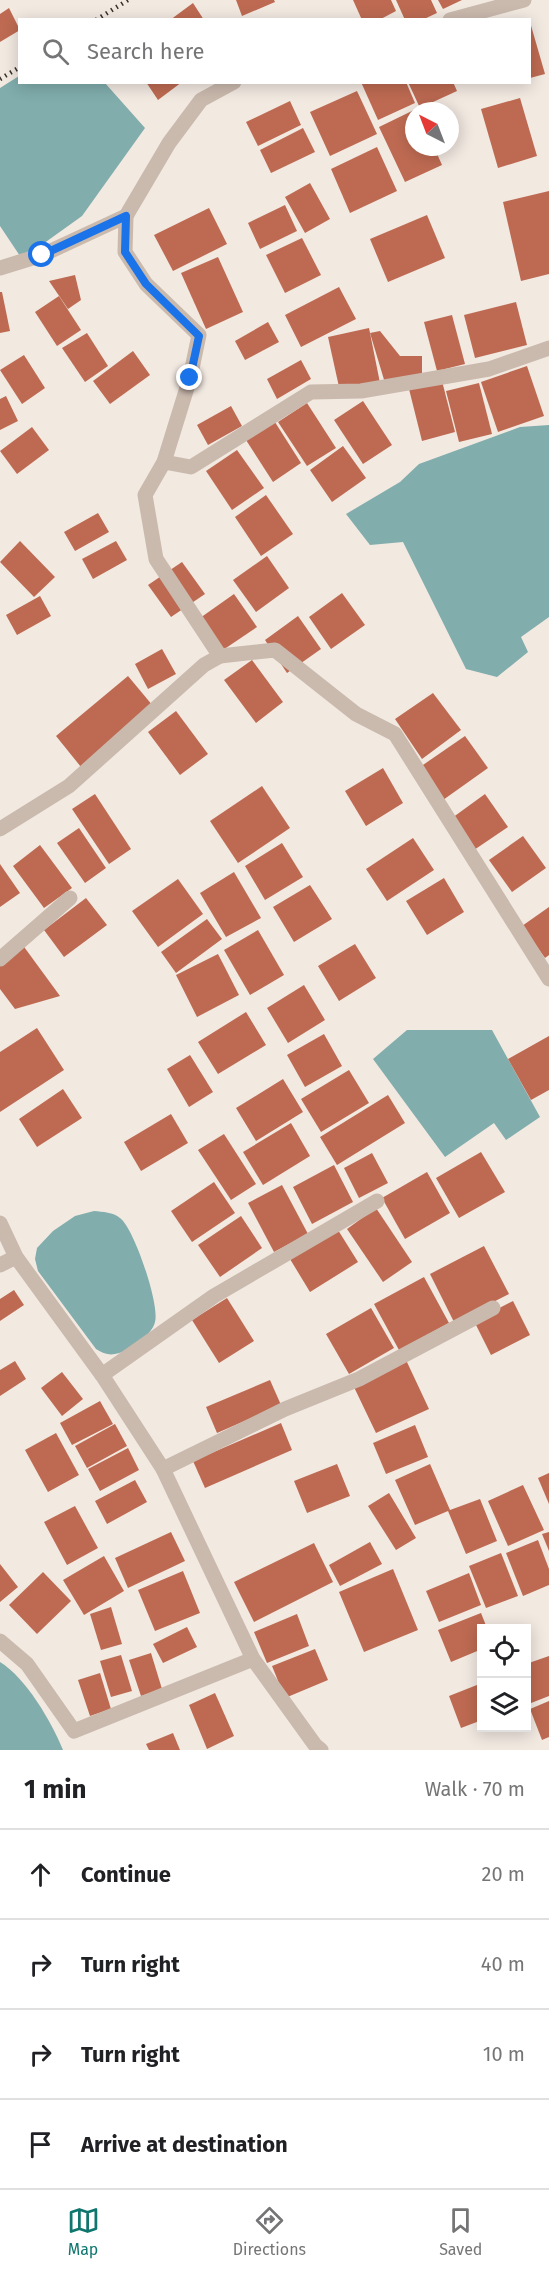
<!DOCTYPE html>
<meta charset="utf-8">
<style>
:root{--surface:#fff;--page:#f6f6f6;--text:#202124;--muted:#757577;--line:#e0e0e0;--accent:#0f766e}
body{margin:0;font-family:"Fira Sans",sans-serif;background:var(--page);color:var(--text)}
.controls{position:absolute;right:18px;bottom:18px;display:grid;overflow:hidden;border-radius:0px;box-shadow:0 3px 15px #0003}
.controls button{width:54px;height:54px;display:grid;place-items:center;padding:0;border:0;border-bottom:2px solid var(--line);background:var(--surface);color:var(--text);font:30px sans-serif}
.compass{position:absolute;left:405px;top:102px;width:54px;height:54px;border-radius:50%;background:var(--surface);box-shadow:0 3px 15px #0003;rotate:318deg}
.stop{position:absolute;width:18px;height:18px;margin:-14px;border:4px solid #1a73e8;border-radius:50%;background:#fff}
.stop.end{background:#1a73e8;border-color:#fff;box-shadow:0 2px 6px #0008}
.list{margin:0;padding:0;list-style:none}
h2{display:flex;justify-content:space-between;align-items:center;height:78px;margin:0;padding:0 24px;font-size:26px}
h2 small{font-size:20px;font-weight:400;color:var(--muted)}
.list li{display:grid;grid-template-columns:39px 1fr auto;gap:18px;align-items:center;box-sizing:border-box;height:90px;padding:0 24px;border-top:2px solid var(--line)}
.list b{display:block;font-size:22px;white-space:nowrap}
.list em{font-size:20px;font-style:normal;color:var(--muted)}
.icon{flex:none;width:33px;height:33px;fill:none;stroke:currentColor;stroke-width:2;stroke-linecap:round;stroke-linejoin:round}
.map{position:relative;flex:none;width:549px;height:1750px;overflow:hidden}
.search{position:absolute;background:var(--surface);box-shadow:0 3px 15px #0003;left:18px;right:18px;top:18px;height:66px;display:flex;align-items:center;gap:15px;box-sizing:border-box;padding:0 21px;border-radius:0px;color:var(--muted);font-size:22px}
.sheet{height:438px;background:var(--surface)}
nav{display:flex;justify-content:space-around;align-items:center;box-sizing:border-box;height:84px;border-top:2px solid var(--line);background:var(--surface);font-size:16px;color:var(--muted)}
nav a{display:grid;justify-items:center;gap:3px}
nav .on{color:var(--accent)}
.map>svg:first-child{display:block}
.water{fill:#81adad}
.building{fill:#be6a52}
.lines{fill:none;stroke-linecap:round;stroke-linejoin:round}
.minor{stroke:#cab9ad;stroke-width:15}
.rail{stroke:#382f2b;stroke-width:4.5;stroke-dasharray:1.5 4.5;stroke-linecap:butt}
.route{stroke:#1a73e8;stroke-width:8}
</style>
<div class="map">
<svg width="549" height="1750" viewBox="0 0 549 1750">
<rect width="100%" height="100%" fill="#f2e9e1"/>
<g class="water">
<path d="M19 76 20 82 105 83 145 128 82 216 22 259 0 226V88Z"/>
<path d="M549 425V617L521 637 528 652 497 677 466 669 403 542 370 545 346 514 400 482 419 464 520 427Z"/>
<path d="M407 1030H492L540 1117 506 1140 494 1123 445 1157 373 1059Z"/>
<path d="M94 1211C103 1212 113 1212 120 1218 134 1228 160 1305 155 1322 152 1334 137 1344 126 1350 115 1356 106 1356 96 1349L38 1271 35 1259 37 1248 53 1231 75 1216Z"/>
<path d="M0 1662C26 1678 51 1721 63 1750H0Z"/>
</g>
<g class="building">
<path d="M236 0H274L275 2 242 16Z"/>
<path d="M353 0H391L396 11 379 20H362Z"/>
<path d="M396 0H431L437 13 422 20H405Z"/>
<path d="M438 0H462L443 9Z"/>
<path d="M193 3 204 20H170Z"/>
<path d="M9 8 20 30 0 42V14Z"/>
<path d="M530 22 545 74 530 78Z"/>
<path d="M146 82H182L158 100Z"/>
<path d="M361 82H406L415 103 378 120Z"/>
<path d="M408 82H453L457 91 420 108Z"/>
<path d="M357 91 377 134 330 156 310 112Z"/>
<path d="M520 98 537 156 498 168 481 109Z"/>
<path d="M290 101 301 125 258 146 246 122Z"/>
<path d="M414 110V147H434L442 165 405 182 379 127Z"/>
<path d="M303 128 315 152 271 173 260 150Z"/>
<path d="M377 147 397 191 350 213 331 169Z"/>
<path d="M310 183 330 219 305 233 285 197Z"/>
<path d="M549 191V274L521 281 503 202Z"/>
<path d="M285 205 297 231 260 249 248 223Z"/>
<path d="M209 208 227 244 173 271 154 235Z"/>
<path d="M427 215 445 258 388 282 370 239Z"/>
<path d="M302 238 321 275 285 293 266 255Z"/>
<path d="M218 257 243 312 206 329 181 273Z"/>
<path d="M75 275 81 300 68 309 49 281Z"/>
<path d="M339 287 356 319 301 347 285 315Z"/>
<path d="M0 292H2L10 331 0 333Z"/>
<path d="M59 296 81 330 57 346 35 312Z"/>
<path d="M516 302 527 345 475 358 464 315Z"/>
<path d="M452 315 465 364 437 371 424 322Z"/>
<path d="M268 322 279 342 245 360 235 341Z"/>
<path d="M369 328 381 388 341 396 328 337Z"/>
<path d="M380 331 400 356H422V383L388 393 370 333Z"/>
<path d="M87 333 108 366 85 382 62 348Z"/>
<path d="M133 351 150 375 110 404 93 381Z"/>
<path d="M24 355 45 388 22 404 0 370Z"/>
<path d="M301 360 311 379 277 399 267 379Z"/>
<path d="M527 366 544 416 498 432 481 382Z"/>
<path d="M442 381 455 432 422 441 409 389Z"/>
<path d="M479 383 492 434 459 442 446 391Z"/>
<path d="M6 396 18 421 0 430V399Z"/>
<path d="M363 401 392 445 363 464 334 420Z"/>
<path d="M307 403 336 448 307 466 278 422Z"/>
<path d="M231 406 242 426 208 445 197 425Z"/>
<path d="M273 419 301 463 273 482 244 437Z"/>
<path d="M32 427 49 450 17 474 0 451Z"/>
<path d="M343 446 366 478 332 502 310 470Z"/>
<path d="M237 450 264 488 232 510 206 471Z"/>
<path d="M266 495 293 534 261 556 235 517Z"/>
<path d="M98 513 109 532 75 551 64 532Z"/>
<path d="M20 541 55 577 34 597 0 562Z"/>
<path d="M116 541 127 560 93 579 82 559Z"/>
<path d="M267 556 289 588 256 612 233 580Z"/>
<path d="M182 562 205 594 171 617 148 585Z"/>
<path d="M342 593 365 625 331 649 309 617Z"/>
<path d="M234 594 257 627 223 650 200 618Z"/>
<path d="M40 596 51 616 17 635 6 615Z"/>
<path d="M298 616 321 649 287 673 265 640Z"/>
<path d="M162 649 176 674 148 689 135 664Z"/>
<path d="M252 660 283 702 256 723 224 680Z"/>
<path d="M128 676 153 706 81 767 56 736Z"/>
<path d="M433 693 461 730 422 759 395 719Z"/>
<path d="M176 711 208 754 180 775 148 732Z"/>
<path d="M465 736 488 768 443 800 420 767Z"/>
<path d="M383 768 403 803 366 826 345 791Z"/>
<path d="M262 786 290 828 238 863 210 821Z"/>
<path d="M95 794 131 849 109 864 72 809Z"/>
<path d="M485 794 508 827 474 850 452 818Z"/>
<path d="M79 828 106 868 85 883 57 843Z"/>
<path d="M523 836 546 868 512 892 489 860Z"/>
<path d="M413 838 434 870 387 901 366 869Z"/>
<path d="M282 843 303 877 265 900 245 866Z"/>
<path d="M40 845 72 888 44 908 13 866Z"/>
<path d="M0 864 20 893 0 907Z"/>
<path d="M234 872 261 918 226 937 200 893Z"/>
<path d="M444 878 464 912 427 935 406 901Z"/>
<path d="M178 879 203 914 158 947 132 911Z"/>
<path d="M310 885 332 919 294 942 273 907Z"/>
<path d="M86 898 107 925 64 957 44 930Z"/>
<path d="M549 907V955L545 958 522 926Z"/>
<path d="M207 919 222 939 176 973 161 952Z"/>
<path d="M258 930 284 975 250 995 224 950Z"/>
<path d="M19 940 60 996 15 1009 0 989V954Z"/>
<path d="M355 944 376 978 339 1001 318 966Z"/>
<path d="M218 954 239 995 197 1017 176 975Z"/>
<path d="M304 985 325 1020 288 1043 267 1008Z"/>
<path d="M246 1012 266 1045 218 1074 198 1042Z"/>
<path d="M37 1028 64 1070 0 1112V1052Z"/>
<path d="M324 1034 342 1066 305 1087 287 1055Z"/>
<path d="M549 1036V1090L531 1100 508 1059Z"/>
<path d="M190 1055 213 1092 189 1107 167 1069Z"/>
<path d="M349 1070 369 1103 321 1132 301 1099Z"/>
<path d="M283 1079 303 1112 256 1141 236 1108Z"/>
<path d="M63 1089 82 1118 37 1147 19 1119Z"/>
<path d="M388 1095 405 1123 337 1165 320 1137Z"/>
<path d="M171 1114 188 1143 141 1171 124 1142Z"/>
<path d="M291 1123 310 1156 263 1185 243 1152Z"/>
<path d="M224 1134 256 1184 231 1200 198 1150Z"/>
<path d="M481 1152 505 1192 459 1218 436 1178Z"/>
<path d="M372 1153 388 1183 359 1198 344 1168Z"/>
<path d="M334 1165 353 1202 312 1224 293 1187Z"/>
<path d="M427 1172 450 1213 405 1239 382 1198Z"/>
<path d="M214 1182 235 1213 192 1242 171 1211Z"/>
<path d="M282 1185 308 1234 274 1252 248 1203Z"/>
<path d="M376 1208 412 1262 383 1282 347 1229Z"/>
<path d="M241 1216 262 1248 220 1277 198 1245Z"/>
<path d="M338 1230 358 1262 310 1292 290 1259Z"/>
<path d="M484 1246 509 1294 454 1322 430 1274Z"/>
<path d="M424 1277 449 1323 399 1350 374 1304Z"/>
<path d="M14 1290 24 1305 0 1321V1299Z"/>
<path d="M227 1298 254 1341 219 1363 192 1320Z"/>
<path d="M513 1301 530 1335 491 1355 474 1321Z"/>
<path d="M371 1308 394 1348 349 1374 326 1334Z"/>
<path d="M406 1360 429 1409 376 1433 353 1385Z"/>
<path d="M15 1361 26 1379 0 1396V1370Z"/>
<path d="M62 1372 83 1399 62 1416 41 1388Z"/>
<path d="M270 1380 281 1405 217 1433 206 1407Z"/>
<path d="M100 1401 113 1424 72 1445 60 1423Z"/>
<path d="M281 1423 292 1450 205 1488 193 1461Z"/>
<path d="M115 1424 127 1446 87 1468 75 1446Z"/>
<path d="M415 1425 428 1457 386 1474 373 1443Z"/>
<path d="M56 1433 79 1475 48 1492 25 1450Z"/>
<path d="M128 1448 139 1470 100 1491 88 1469Z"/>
<path d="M337 1464 350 1496 307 1513 294 1481Z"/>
<path d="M430 1464 450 1510 480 1499 497 1541 466 1554 448 1511 415 1525 395 1480Z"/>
<path d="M549 1473V1504L538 1478Z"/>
<path d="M135 1480 147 1502 107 1524 95 1501Z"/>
<path d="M523 1485 544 1530 508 1546 488 1501Z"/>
<path d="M389 1493 416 1538 396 1550 368 1506Z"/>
<path d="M75 1506 98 1548 67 1565 44 1522Z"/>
<path d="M171 1532 185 1561 128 1588 115 1558Z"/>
<path d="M549 1532V1551L542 1534Z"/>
<path d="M538 1540 549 1569V1585L523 1596 506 1553Z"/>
<path d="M370 1542 382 1564 340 1586 329 1565Z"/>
<path d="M314 1543 333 1582 254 1622 234 1582Z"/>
<path d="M501 1553 518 1596 486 1608 469 1566Z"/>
<path d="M104 1556 124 1591 84 1615 63 1580Z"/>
<path d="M0 1564 18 1587 0 1602Z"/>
<path d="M393 1569 418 1630 364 1652 339 1592Z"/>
<path d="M183 1571 200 1613 155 1631 138 1590Z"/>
<path d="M43 1572 71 1601 37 1634 9 1605Z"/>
<path d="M469 1573 481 1605 439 1622 426 1591Z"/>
<path d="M111 1607 122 1644 101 1650 90 1614Z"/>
<path d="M481 1613 487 1628H482V1649L451 1662 438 1630Z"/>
<path d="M297 1614 309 1646 267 1663 254 1632Z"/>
<path d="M187 1627 197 1647 163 1663 153 1644Z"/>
<path d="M315 1649 328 1680 285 1698 272 1666Z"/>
<path d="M151 1653 162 1689 141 1696 129 1660Z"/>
<path d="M121 1655 132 1691 111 1697 100 1661Z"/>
<path d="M549 1656V1696L526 1705V1664Z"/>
<path d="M100 1673 111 1709 90 1716 78 1680Z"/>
<path d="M482 1683V1720L461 1728 449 1696Z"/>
<path d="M215 1693 234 1736 207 1749 189 1705Z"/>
<path d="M549 1701V1737L542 1740 530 1709Z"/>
<path d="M173 1733 180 1750H149L146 1744Z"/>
</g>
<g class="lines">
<g class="minor">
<path d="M450 20 524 0"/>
<path d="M0 268 42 255 126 216 169 143 201 100 234 82"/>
<path d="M164 462 191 467 311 392 361 391 489 369 549 348"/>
<path d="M220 656 275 650 356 714 395 734 549 979"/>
<path d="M0 829 69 786 204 665 220 656 156 559 145 495 164 462 190 378 199 335 146 284 125 252 126 216"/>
<path d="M0 959 70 898"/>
<path d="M0 1223 16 1257 102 1375 163 1469 253 1659 315 1745 321 1750"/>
<path d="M0 1265 16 1257"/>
<path d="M102 1375 214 1296 377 1201"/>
<path d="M163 1469 285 1409 359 1379 493 1308"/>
<path d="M0 1641 27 1664 74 1731 253 1659"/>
</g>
<g class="rail">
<path d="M96 20 128 0"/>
<path d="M0 79 20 67"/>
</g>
</g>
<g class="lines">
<path class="route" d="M42 255 126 216 125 252 146 284 199 336 190 378"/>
</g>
</svg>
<div class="controls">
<button><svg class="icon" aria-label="locate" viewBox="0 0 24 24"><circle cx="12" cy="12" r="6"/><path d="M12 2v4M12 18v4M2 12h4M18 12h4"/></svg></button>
<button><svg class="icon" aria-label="layers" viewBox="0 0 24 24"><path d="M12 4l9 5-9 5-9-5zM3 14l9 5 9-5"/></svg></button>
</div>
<svg class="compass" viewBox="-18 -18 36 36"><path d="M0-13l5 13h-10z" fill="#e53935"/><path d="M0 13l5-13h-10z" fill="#757577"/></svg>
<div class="stop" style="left:42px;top:255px"></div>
<div class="stop end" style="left:190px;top:378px"></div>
<div class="search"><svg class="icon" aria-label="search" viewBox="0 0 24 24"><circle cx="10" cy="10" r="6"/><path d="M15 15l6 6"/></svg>Search here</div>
</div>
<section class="sheet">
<h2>1 min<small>Walk · 70 m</small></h2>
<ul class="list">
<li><svg class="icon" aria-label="ahead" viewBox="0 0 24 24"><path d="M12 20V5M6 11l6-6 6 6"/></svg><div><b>Continue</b></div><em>20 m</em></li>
<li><svg class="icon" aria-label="right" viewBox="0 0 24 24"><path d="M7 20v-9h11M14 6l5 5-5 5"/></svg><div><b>Turn right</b></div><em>40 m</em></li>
<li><svg class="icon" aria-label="right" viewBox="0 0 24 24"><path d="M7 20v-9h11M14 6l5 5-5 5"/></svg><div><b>Turn right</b></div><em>10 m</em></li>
<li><svg class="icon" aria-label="arrive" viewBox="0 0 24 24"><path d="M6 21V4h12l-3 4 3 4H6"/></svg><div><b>Arrive at destination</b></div></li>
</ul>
</section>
<nav>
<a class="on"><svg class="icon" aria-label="map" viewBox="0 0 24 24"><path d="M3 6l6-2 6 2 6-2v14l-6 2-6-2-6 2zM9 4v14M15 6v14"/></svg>Map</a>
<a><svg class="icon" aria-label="directions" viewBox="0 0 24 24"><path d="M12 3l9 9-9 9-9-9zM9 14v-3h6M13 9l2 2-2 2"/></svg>Directions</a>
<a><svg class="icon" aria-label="saved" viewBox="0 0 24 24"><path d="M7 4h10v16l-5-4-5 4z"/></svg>Saved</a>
</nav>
